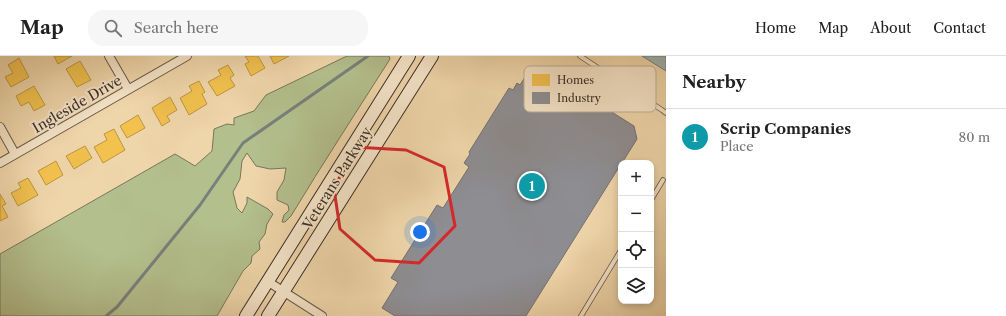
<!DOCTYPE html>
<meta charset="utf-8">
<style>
:root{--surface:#fff;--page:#f6f6f6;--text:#222;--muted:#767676;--line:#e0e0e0;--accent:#8f2418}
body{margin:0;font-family:"Libre Caslon Text",serif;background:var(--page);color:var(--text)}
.controls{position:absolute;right:12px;bottom:12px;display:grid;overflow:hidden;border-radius:8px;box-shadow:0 2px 6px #0003}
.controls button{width:36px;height:36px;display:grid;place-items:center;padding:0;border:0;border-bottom:1px solid var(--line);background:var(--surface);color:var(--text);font:20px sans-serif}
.you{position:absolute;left:420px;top:176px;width:14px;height:14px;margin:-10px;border:3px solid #fff;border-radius:50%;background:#1a73e8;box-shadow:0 0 0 6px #1a73e833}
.badge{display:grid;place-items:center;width:26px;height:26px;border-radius:50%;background:var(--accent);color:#fff;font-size:13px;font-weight:700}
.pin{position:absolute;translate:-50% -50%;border:2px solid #fff;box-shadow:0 1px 4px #0006}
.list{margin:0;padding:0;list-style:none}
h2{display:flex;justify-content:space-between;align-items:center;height:52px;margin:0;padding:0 16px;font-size:17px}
h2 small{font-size:13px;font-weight:400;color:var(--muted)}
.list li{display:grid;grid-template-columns:26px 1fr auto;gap:12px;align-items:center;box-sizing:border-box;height:56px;padding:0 16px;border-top:1px solid var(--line)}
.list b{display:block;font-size:15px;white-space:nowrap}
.list p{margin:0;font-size:13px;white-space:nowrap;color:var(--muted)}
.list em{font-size:13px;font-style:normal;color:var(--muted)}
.icon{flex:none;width:22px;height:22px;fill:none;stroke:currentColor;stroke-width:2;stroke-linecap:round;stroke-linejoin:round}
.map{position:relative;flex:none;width:666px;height:260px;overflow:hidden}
header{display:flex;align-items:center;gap:24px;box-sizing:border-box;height:56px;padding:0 20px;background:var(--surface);border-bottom:1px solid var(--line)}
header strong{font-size:19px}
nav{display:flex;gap:22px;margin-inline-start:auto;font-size:14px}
.search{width:280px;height:36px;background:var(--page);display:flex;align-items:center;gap:10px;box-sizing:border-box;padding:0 14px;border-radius:16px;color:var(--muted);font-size:15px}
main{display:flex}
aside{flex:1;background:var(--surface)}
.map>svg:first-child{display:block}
.green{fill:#b3bf8d;stroke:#78765b}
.water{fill:#9fb6b4;stroke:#78807c}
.homes{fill:#f2c14e;stroke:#bc9543}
.industry{fill:#8d8d92;stroke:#757072}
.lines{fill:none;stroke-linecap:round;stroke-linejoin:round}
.stream{stroke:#78807c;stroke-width:3}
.service-casing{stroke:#6a5849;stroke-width:5.5}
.minor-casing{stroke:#6a5849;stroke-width:10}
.secondary-casing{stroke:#3d2e29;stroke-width:14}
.service{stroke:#f5e4c8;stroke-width:4}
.minor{stroke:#f5e4c8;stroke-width:8}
.secondary{stroke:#f5e4c8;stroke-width:12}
.marked{fill:none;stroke:#d62828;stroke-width:3;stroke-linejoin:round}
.labels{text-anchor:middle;stroke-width:4;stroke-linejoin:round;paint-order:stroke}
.street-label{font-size:14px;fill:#3d2e29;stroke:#f5e4c8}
.key{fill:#f5e4c8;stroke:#bead98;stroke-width:1}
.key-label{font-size:11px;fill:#3d2e29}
</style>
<header>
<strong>Map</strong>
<div class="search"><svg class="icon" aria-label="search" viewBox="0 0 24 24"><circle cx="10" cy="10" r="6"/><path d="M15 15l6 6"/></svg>Search here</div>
<nav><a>Home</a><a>Map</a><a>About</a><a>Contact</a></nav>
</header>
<main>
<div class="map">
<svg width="666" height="260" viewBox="0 0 666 260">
<rect width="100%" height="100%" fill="#efd6aa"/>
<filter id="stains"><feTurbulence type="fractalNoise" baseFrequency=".005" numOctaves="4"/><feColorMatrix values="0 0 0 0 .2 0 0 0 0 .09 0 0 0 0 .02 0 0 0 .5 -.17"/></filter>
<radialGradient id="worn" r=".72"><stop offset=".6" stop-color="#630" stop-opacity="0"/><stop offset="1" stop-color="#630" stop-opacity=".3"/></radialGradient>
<path class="green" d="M347 0H389L390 3C357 55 323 107 291 160L285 166H282L284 159 289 154 288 149 277 144V136L284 124 286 112 270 113 256 110 247 97 242 105 240 123 233 136 237 152 242 157 247 147V141L268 153 273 158 267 168 265 178 259 186 260 193 252 200 251 207 243 215 217 260H0V198L175 98 195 110 212 95 214 73 227 68 234 69V62L254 55 266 39Z"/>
<path class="water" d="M642 0H666V15Z"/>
<g class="homes">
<path d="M54 0H72L58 8Z"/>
<path d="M245 0H258L265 12 251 20 245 8 249 6Z"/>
<path d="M270 0H289L274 8Z"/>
<path d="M19 2 29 21 11 31 5 21 13 17 8 9Z"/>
<path d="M80 5 91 24 77 31 66 13Z"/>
<path d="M228 9 234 19 230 22 235 30 217 40 208 26 221 19 218 14Z"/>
<path d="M199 25 205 36 202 38 207 48 189 59 180 42 192 35 189 30Z"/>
<path d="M34 30 45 49 34 55 29 46 21 50 16 40Z"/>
<path d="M170 41 177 54 167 60 170 65 162 70 152 52Z"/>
<path d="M138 59 145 72 127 82 120 70Z"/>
<path d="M114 73 125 94 103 107 94 91 107 84 104 78Z"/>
<path d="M85 90 92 102 74 113 66 100Z"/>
<path d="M56 105 63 119 46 129 38 115Z"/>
<path d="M28 122 38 139 18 150 11 137 21 132 18 127Z"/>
<path d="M0 138 6 148 2 150 8 161 0 165Z"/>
</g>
<path class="industry" d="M532 10 546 19 548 16 634 70 637 83 622 107H621V108L526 260H395L382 252 398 226 391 222 437 149 443 152 469 111 464 107 470 98 469 96 509 32 513 34 517 27 520 29Z"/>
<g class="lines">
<path class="stream" d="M106 260 117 251 200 149 243 87 368 0"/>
<defs>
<g id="service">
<path d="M580 0 662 54 666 57"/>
<path d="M651 144 663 124"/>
<path d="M581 260 621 194"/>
</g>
<g id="minor">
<path d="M109 0 128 33"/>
<path d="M0 71 15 98"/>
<path d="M0 107 187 0"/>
<path d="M267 225 322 260"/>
</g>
<g id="secondary">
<path d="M246 260 409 0"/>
<path d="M268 260 432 0"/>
</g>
</defs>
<use href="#service" class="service-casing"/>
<use href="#minor" class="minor-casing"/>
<use href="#secondary" class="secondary-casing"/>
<use href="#service" class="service"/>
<use href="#minor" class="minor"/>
<use href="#secondary" class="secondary"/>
</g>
<path class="marked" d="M354 91 406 94 444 111 455 170 419 207 375 204 340 173 334 133Z"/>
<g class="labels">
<g class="street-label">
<text transform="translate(77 48) rotate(-30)" y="5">Ingleside Drive</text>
<text transform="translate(337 122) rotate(-58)" y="5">Veterans Parkway</text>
</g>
</g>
<rect x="524" y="10" width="132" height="46" rx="6" class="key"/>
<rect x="532" y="18" width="18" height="12" fill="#f2c14e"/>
<rect x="532" y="36" width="18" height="12" fill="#8d8d92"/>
<g class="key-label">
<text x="557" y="28">Homes</text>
<text x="557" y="46">Industry</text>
</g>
<rect width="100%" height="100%" filter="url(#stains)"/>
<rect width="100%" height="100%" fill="url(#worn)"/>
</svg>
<div class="controls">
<button>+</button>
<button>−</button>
<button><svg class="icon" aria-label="locate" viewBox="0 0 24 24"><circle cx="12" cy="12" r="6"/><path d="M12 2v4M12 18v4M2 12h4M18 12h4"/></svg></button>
<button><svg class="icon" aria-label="layers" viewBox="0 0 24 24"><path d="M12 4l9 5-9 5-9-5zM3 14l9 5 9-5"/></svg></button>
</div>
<div class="you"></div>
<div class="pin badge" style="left:532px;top:130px;background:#0f9aa8">1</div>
</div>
<aside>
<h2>Nearby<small></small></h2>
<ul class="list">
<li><span class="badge" style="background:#0f9aa8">1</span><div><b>Scrip Companies</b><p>Place</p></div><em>80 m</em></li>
</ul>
</aside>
</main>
